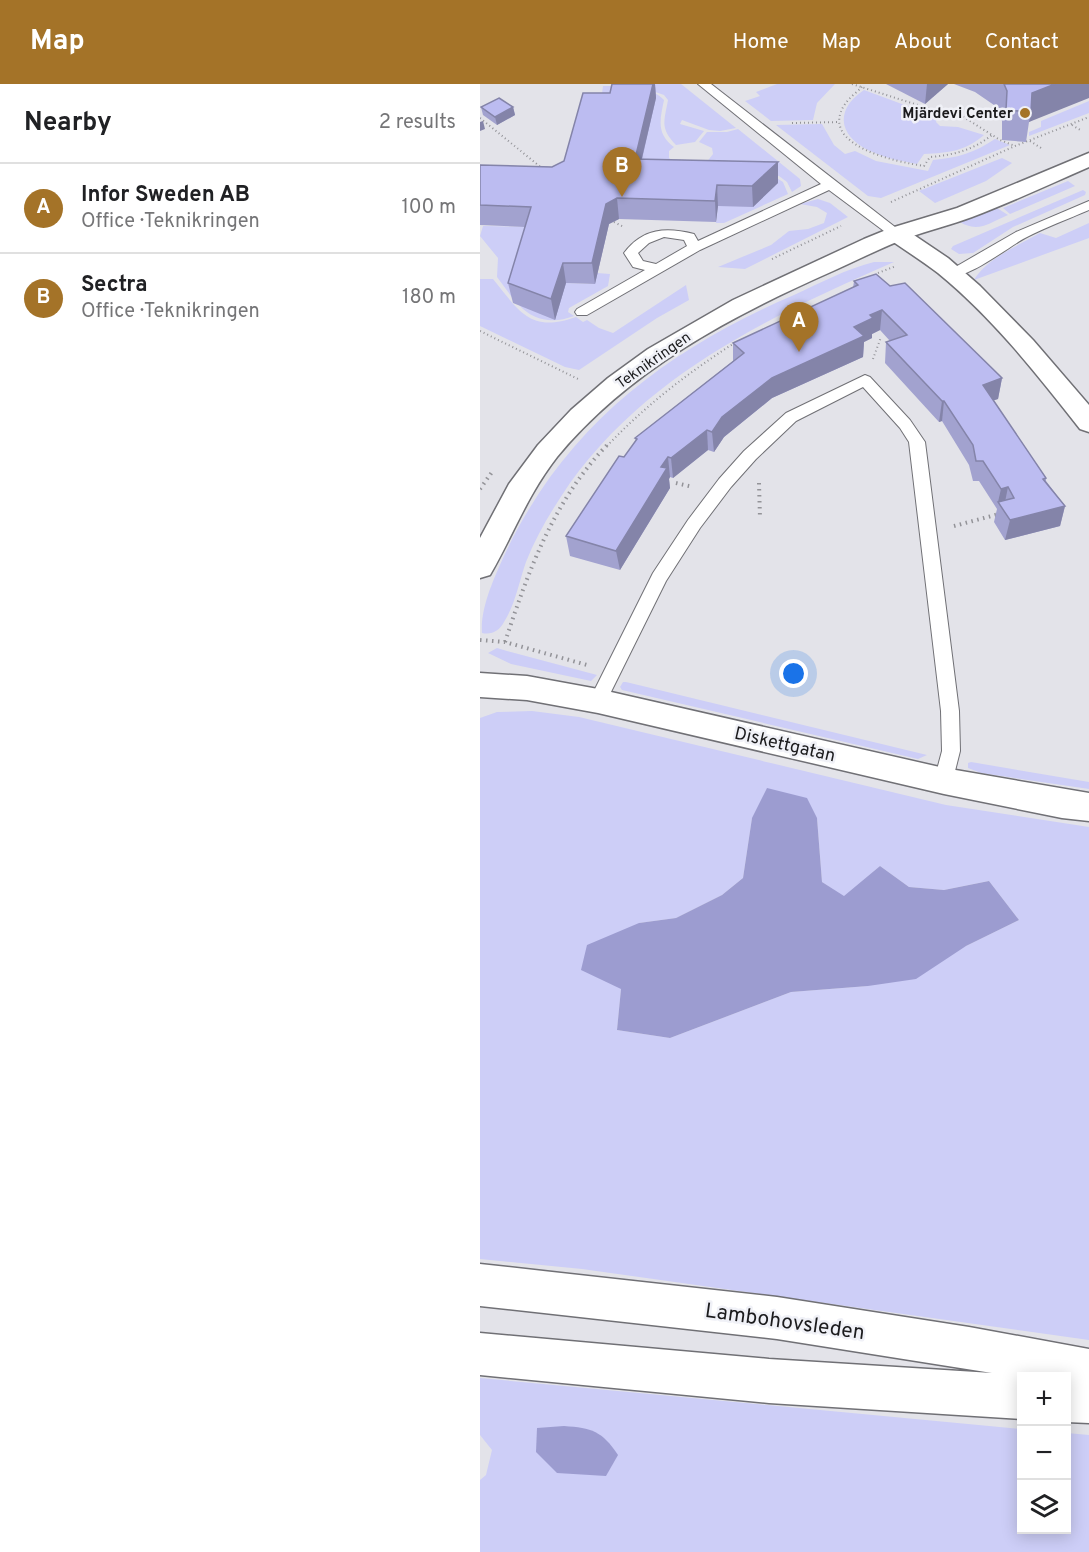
<!DOCTYPE html>
<meta charset="utf-8">
<style>
:root{--surface:#fff;--page:#f2f2f2;--text:#202124;--muted:#757577;--line:#e0e0e0;--accent:#a47328}
body{margin:0;font-family:Overpass,sans-serif;background:var(--page);color:var(--text)}
.controls{position:absolute;right:18px;bottom:18px;display:grid;overflow:hidden;border-radius:0px;box-shadow:0 3px 15px #0003}
.controls button{width:54px;height:54px;display:grid;place-items:center;padding:0;border:0;border-bottom:2px solid var(--line);background:var(--surface);color:var(--text);font:30px sans-serif}
.you{position:absolute;left:314px;top:590px;width:21px;height:21px;margin:-15px;border:4px solid #fff;border-radius:50%;background:#1a73e8;box-shadow:0 0 0 9px #1a73e833}
.badge{display:grid;place-items:center;width:39px;height:39px;border-radius:50%;background:var(--accent);color:#fff;font-size:20px;font-weight:700}
.pin{position:absolute;translate:-50% -50px;filter:drop-shadow(0 2px 3px #0008)}
.pin::after{content:'';position:absolute;top:32px;width:21px;height:18px;background:inherit;clip-path:polygon(0 0,100% 0,50% 100%)}
.list{margin:0;padding:0;list-style:none}
h2{display:flex;justify-content:space-between;align-items:center;height:78px;margin:0;padding:0 24px;font-size:26px}
h2 small{font-size:20px;font-weight:400;color:var(--muted)}
.list li{display:grid;grid-template-columns:39px 1fr auto;gap:18px;align-items:center;box-sizing:border-box;height:90px;padding:0 24px;border-top:2px solid var(--line)}
.list b{display:block;font-size:22px;white-space:nowrap}
.list p{margin:0;font-size:20px;white-space:nowrap;color:var(--muted)}
.list em{font-size:20px;font-style:normal;color:var(--muted)}
.icon{flex:none;width:33px;height:33px;fill:none;stroke:currentColor;stroke-width:2;stroke-linecap:round;stroke-linejoin:round}
.map{position:relative;flex:none;width:609px;height:1468px;overflow:hidden}
header{display:flex;align-items:center;gap:36px;box-sizing:border-box;height:84px;padding:0 30px;background:var(--accent);color:#fff}
header strong{font-size:28px}
nav{display:flex;gap:33px;margin-inline-start:auto;font-size:21px}
main{display:flex}
aside{flex:1;background:var(--surface)}
.map>svg:first-child{display:block}
.green{fill:#cdcef7;fill-rule:evenodd}
.forest{fill:#9c9cd0}
.lines{fill:none;stroke-linecap:round;stroke-linejoin:round}
.service-casing{stroke:#707075;stroke-width:2}
.minor-casing{stroke:#707075;stroke-width:3}
.tertiary-casing{stroke:#707075;stroke-width:3}
.secondary-casing{stroke:#707075;stroke-width:3}
.path-far1{stroke:#939398;stroke-width:2;stroke-dasharray:1 3;stroke-linecap:butt}
.path{stroke:#939398;stroke-width:4;stroke-dasharray:1.5 4.5;stroke-linecap:butt}
.service{fill:#fff;fill-rule:evenodd}
.minor{fill:#fff;fill-rule:evenodd}
.tertiary{fill:#fff;fill-rule:evenodd}
.secondary{fill:#fff;fill-rule:evenodd}
.wall{fill:#a2a2cf}
.shaded-wall{fill:#8484a9}
.building{fill:#bcbcf1;stroke:#8484a9;stroke-width:1.5}
.poi-dot{fill:#a47328;stroke:#f0f1f7;stroke-width:2}
.labels{text-anchor:middle;stroke-width:5;stroke-linejoin:round;paint-order:stroke}
.far-poi-label{font-size:15px;font-weight:bold;fill:#1b1b1d;stroke:#f0f1f7;text-anchor:end}
.far-street-label{font-size:15px;fill:#1b1b1d;stroke:#f0f1f7}
.street-label{font-size:18px;fill:#1b1b1d;stroke:#f0f1f7}
.near-street-label{font-size:21px;fill:#1b1b1d;stroke:#f0f1f7}
</style>
<header>
<strong>Map</strong>
<nav><a>Home</a><a>Map</a><a>About</a><a>Contact</a></nav>
</header>
<main>
<aside>
<h2>Nearby<small>2 results</small></h2>
<ul class="list">
<li><span class="badge">A</span><div><b>Infor Sweden AB</b><p>Office · Teknikringen</p></div><em>100 m</em></li>
<li><span class="badge">B</span><div><b>Sectra</b><p>Office · Teknikringen</p></div><em>180 m</em></li>
</ul>
</aside>
<div class="map">
<svg width="609" height="1468" viewBox="0 0 609 1468">
<rect width="100%" height="100%" fill="#e3e3e9"/>
<g class="green">
<path d="M152 0H201L256 44 240 47 229 46 202 36 200 40 224 47 215 58 196 61C180 44 184 38 188 16L184 11Z"/>
<path d="M297 0H355L337 19 333 36 291 37 265 17 280 12 276 8Z"/>
<path d="M123 2C143 2 169 0 184 16 180 35 176 50 194 63L189 67V74L197 79 295 93 303 98 308 110 244 139H236L238 122 157 95 121 17Z"/>
<path d="M384 6 457 33 456 38 460 42 478 43 504 51C486 67 468 69 444 70L437 80C422 77 408 75 395 69 361 56 351 28 384 6Z"/>
<path d="M609 17V29L549 52V48L561 43V37Z"/>
<path d="M342 40 354 61 365 70 375 67 396 77 448 87 453 76C477 74 494 69 515 55L530 61 401 114 388 112 296 41Z"/>
<path d="M258 45 320 95 321 102 312 108 307 98 299 92 226 79 233 70 232 64 219 58 227 48H247Z"/>
<path d="M522 74 532 79 506 97 455 119 439 107Z"/>
<path d="M588 97 595 102 530 130 523 124Z"/>
<path d="M603 106 606 108 605 111 533 143 493 169 479 170 471 165 473 162Z"/>
<path d="M338 115 350 119 368 133 265 185 238 183 291 161 309 147 328 145 344 139 347 129 337 123 320 120Z"/>
<path d="M517 124 528 131C507 140 497 150 477 136L497 128Z"/>
<path d="M609 139V154L494 196C506 175 539 161 560 149L576 154Z"/>
<path d="M3 142 55 143 34 216 17 193 18 174 0 152Z"/>
<path d="M394 178H414C293 231 170 288 90 399 73 424 57 450 46 478 39 498 35 521 24 538 19 547 12 551 2 549 0 525 14 494 24 472 84 343 186 266 314 211 340 199 366 185 394 178Z"/>
<path d="M117 189 130 190 128 202 89 224 88 228 94 232C73 240 54 237 39 221L86 199 114 200Z"/>
<path d="M0 195H13C40 228 50 249 96 233L103 238 107 236 119 244 133 249 206 201 209 216 177 234 99 286 85 283 0 242Z"/>
<path d="M17 564 27 567 117 591 111 597 31 580 8 569Z"/>
<path d="M143 598H146L447 671 438 675 142 606 140 603Z"/>
<path d="M52 627 99 633 466 721 609 743V1256L102 1185 0 1175V634L17 628ZM272 734H337L342 798 364 813 400 782 429 803 464 806 509 797 539 836 486 862 388 902 311 908 190 954 137 946 141 905 159 839 196 834 242 811 263 794Z"/>
<path d="M491 678 609 698V705L501 689 488 684V679Z"/>
<path d="M0 1294 541 1345 542 1446H586L587 1349 609 1351V1468H0V1396L6 1391 12 1366 0 1351Z"/>
</g>
<g class="forest">
<path d="M287 704 327 714 337 734 342 798 364 812 400 782 429 803 464 806 509 797 539 836 486 862 436 895 388 902 311 908 190 954 137 946 141 905 101 886 107 861 159 839 196 834 242 811 263 794 272 734Z"/>
<path d="M84 1342C112 1344 122 1347 138 1371L126 1392 77 1389 56 1368 57 1344Z"/>
</g>
<g class="lines">
<defs>
<g id="service">
<path d="M218 0H231L424 150 422 153H412L349 106 220 166 107 231H97L95 228 97 225 165 186 153 183 144 169C163 144 186 143 214 150L218 157 341 100ZM184 153 204 156 207 162 176 180 163 177 158 169 169 159Z"/>
<path d="M609 117V126C588 135 566 143 545 154 528 163 486 197 467 192L465 189 536 148Z"/>
<path d="M385 291 390 293 430 336 445 358 479 627 480 667 471 703 464 705 457 703 454 697 462 667 461 627 429 358 420 344 383 303 316 337 276 375 251 403 220 444 186 497 124 622 118 624 112 622 109 617 173 489 208 436 239 395 264 367 306 329Z"/>
</g>
<g id="minor">
<path d="M417 143 425 145 468 174 500 202 553 256 609 321V348L600 345C557 290 512 233 458 189 442 177 425 166 409 155L406 150 409 145Z"/>
<path d="M0 589 47 592 118 605 464 684 609 709V737L582 734 464 710 118 629 47 616 0 613Z"/>
</g>
<path id="tertiary" d="M609 69V83C570 100 532 118 492 133 471 141 449 146 427 154 402 163 378 176 353 187 251 232 149 286 77 373 48 410 33 451 10 491L0 494V454L29 400 58 361 91 326 128 294 168 265 253 216 384 155 411 144 477 124Z"/>
<path id="secondary" d="M0 1180 297 1213 489 1243 609 1265V1339L586 1338V1292H542V1335L289 1319 0 1291V1249L289 1275 512 1289 297 1255 0 1222Z"/>
</defs>
<use href="#service" class="service-casing"/>
<use href="#minor" class="minor-casing"/>
<use href="#tertiary" class="tertiary-casing"/>
<use href="#secondary" class="secondary-casing"/>
<g class="path-far1">
<path d="M372 0 447 24 482 32 520 56 535 62"/>
<path d="M382 3C377 8 369 14 365 20 337 62 418 78 444 82L450 73C474 71 493 66 512 51"/>
<path d="M0 34 63 85"/>
<path d="M312 39 360 38"/>
<path d="M592 41 602 47"/>
<path d="M550 57 561 64"/>
<path d="M411 118 535 62 609 33"/>
<path d="M134 138 144 143"/>
<path d="M292 175 361 142"/>
<path d="M398 189 416 182"/>
<path d="M0 247 98 295"/>
<path d="M393 275 401 253"/>
<path d="M127 362C166 321 209 288 256 258"/>
</g>
<g class="path">
<path d="M196 399 213 403"/>
<path d="M279 399 280 434"/>
<path d="M0 405 12 388"/>
<path d="M474 442 519 430"/>
<path d="M0 556 25 558 107 581"/>
<path d="M25 558C49 485 74 416 128 360"/>
</g>
<use href="#service" class="service"/>
<use href="#minor" class="minor"/>
<use href="#tertiary" class="tertiary"/>
<use href="#secondary" class="secondary"/>
</g>
<g class="wall">
<path d="M132 0H175L176 14 162 75 298 78V99L273 123 238 122 236 138 139 135 129 140 115 200 86 199 75 236 33 219 28 199 45 143 0 141V81L72 83 84 77 130 9Z"/>
<path d="M406 0H468L445 20Z"/>
<path d="M474 0H609L549 38 546 58 522 56V37L514 21 495 8Z"/>
<path d="M1 23H33L35 31 17 41 3 31Z"/>
<path d="M374 197 410 202 522 294 518 315 513 316 566 394V397L585 422 580 442 525 456 514 438 517 425 499 397H493L489 381 462 337 459 338 405 279 406 258 410 257 400 246 392 250V254L384 258 383 273 292 314 244 353 234 368 228 366 193 394 190 393 189 395 190 404 140 486 90 472 86 452 156 357 155 354 253 277V259L373 204Z"/>
</g>
<g class="shaded-wall">
<path d="M173 0H175L176 14 157 95 155 75Z"/>
<path d="M447 0H468L445 20Z"/>
<path d="M575 0H609V14L549 38 551 28 552 9Z"/>
<path d="M33 23 35 31 17 41 15 33Z"/>
<path d="M3 37 5 45 0 47V38Z"/>
<path d="M298 78V99L273 123 272 102Z"/>
<path d="M237 101 238 122 236 138 235 117Z"/>
<path d="M137 114 139 135 129 140 115 200 112 179 126 120Z"/>
<path d="M83 179 86 199 75 236 71 215Z"/>
<path d="M402 226 400 246 392 250V254L384 258 383 273 292 314 244 353 234 368 232 348 242 333 292 294 374 243 390 231Z"/>
<path d="M522 294 518 315 500 321 503 301Z"/>
<path d="M462 317H464L462 337 459 338Z"/>
<path d="M227 346 228 366 193 394 191 374Z"/>
<path d="M188 373 190 393 189 395 190 404 140 486 136 467 181 383Z"/>
<path d="M528 403 524 423 518 418 521 405Z"/>
<path d="M585 422 580 442 525 456 530 436Z"/>
</g>
<g class="building">
<path d="M132 0H173L155 75 298 78 272 102 237 101 235 117 137 114 126 120 112 179H83L71 215 28 199 51 123 0 121V81L72 83 84 77 103 9H130Z"/>
<path d="M524 0H575L552 9 551 28 526 26 527 7Z"/>
<path d="M19 14 33 23 15 33 1 23Z"/>
<path d="M396 190 410 202 425 199 522 294 503 301 566 394 563 395 585 422 530 436 518 418 534 414 528 403 521 405 503 377H496L493 361 464 317H462L406 258 427 251 402 226 390 231 393 234 374 243 384 252 292 294 242 333 232 348 227 346 191 374 188 373 181 383 187 384 136 467 86 452 139 372 144 373 157 355 155 354 264 269 253 259 378 201 374 197Z"/>
</g>
<circle class="poi-dot" cx="545" cy="29" r="6"/>
<g class="labels">
<g class="far-poi-label">
<text x="533" y="34">Mjärdevi Center</text>
</g>
<g class="far-street-label">
<text transform="translate(173 276) rotate(-35)" y="5">Teknikringen</text>
</g>
<g class="street-label">
<text transform="translate(305 660) rotate(13)" y="6">Diskettgatan</text>
</g>
<g class="near-street-label">
<text transform="translate(305 1237) rotate(8)" y="7">Lambohovsleden</text>
</g>
</g>
</svg>
<div class="controls">
<button>+</button>
<button>−</button>
<button><svg class="icon" aria-label="layers" viewBox="0 0 24 24"><path d="M12 4l9 5-9 5-9-5zM3 14l9 5 9-5"/></svg></button>
</div>
<div class="you"></div>
<div class="pin badge" style="left:319px;top:268px">A</div>
<div class="pin badge" style="left:142px;top:113px">B</div>
</div>
</main>
